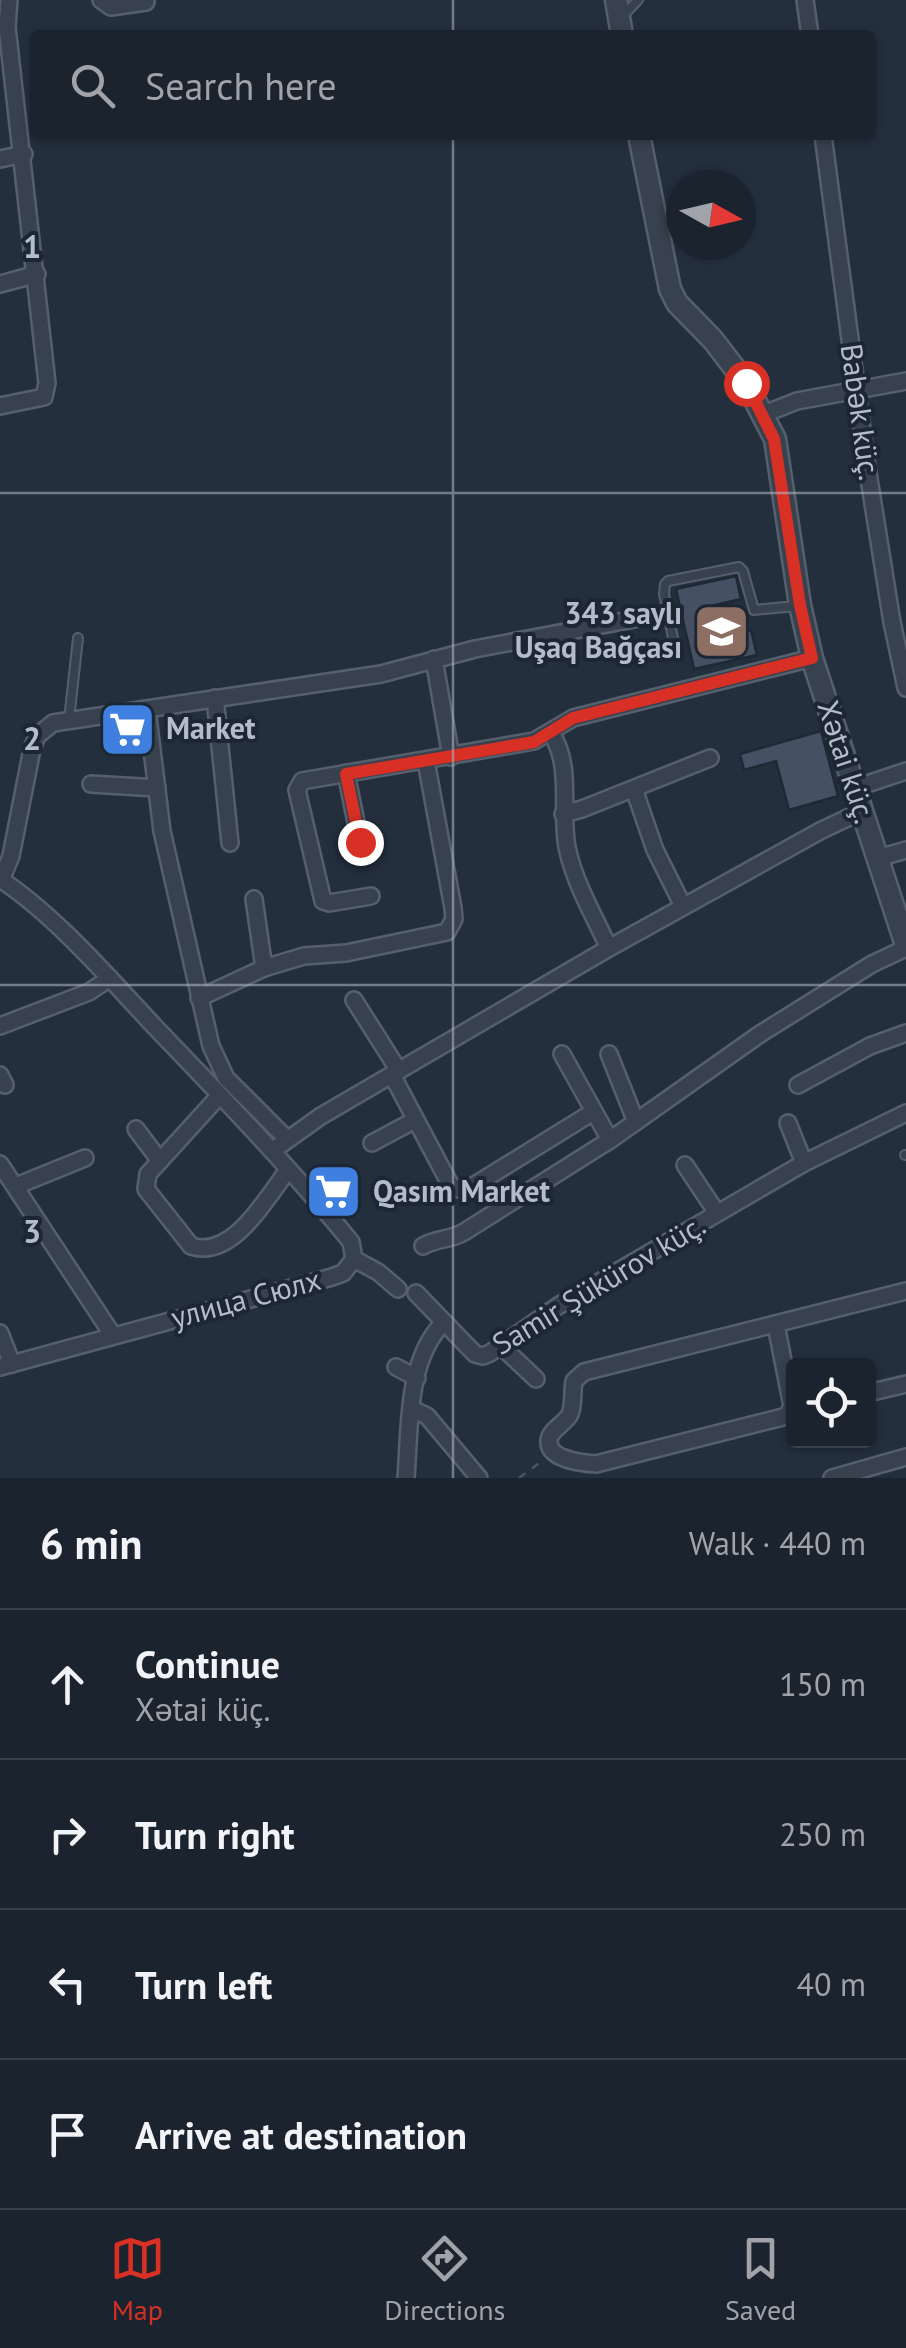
<!DOCTYPE html>
<meta charset="utf-8">
<style>
:root{--surface:#1b232e;--page:#242b36;--text:#f1f3f6;--muted:#a0a4aa;--line:#39404a;--accent:#d93025}
body{margin:0;font-family:"PT Sans",sans-serif;background:var(--page);color:var(--text)}
.controls{position:absolute;right:30px;bottom:30px;display:grid;overflow:hidden;border-radius:10px;box-shadow:0 2px 8px #0004}
.controls button{width:90px;height:90px;display:grid;place-items:center;padding:0;border:0;border-bottom:2px solid var(--line);background:var(--surface);color:var(--text);font:50px sans-serif}
.compass{position:absolute;left:666px;top:170px;width:90px;height:90px;border-radius:50%;background:var(--surface);box-shadow:0 2px 8px #0004;rotate:98deg}
.stop{position:absolute;width:30px;height:30px;margin:-22px;border:8px solid #d93025;border-radius:50%;background:#fff}
.stop.end{background:#d93025;border-color:#fff;box-shadow:0 2px 10px #0008}
.list{margin:0;padding:0;list-style:none}
h2{display:flex;justify-content:space-between;align-items:center;height:130px;margin:0;padding:0 40px;font-size:42px}
h2 small{font-size:32px;font-weight:400;color:var(--muted)}
.list li{display:grid;grid-template-columns:65px 1fr auto;gap:30px;align-items:center;box-sizing:border-box;height:150px;padding:0 40px;border-top:2px solid var(--line)}
.list b{display:block;font-size:38px;white-space:nowrap}
.list p{margin:0;font-size:32px;white-space:nowrap;color:var(--muted)}
.list em{font-size:32px;font-style:normal;color:var(--muted)}
.icon{flex:none;width:55px;height:55px;fill:none;stroke:currentColor;stroke-width:2;stroke-linecap:round;stroke-linejoin:round}
.map{position:relative;flex:none;width:906px;height:1478px;overflow:hidden}
.search{position:absolute;background:var(--surface);box-shadow:0 2px 8px #0004;left:30px;right:30px;top:30px;height:110px;display:flex;align-items:center;gap:25px;box-sizing:border-box;padding:0 35px;border-radius:10px;color:var(--muted);font-size:38px}
.sheet{height:730px;background:var(--surface)}
nav{display:flex;justify-content:space-around;align-items:center;box-sizing:border-box;height:140px;border-top:2px solid var(--line);background:var(--surface);font-size:28px;color:var(--muted)}
nav a{display:grid;justify-items:center;gap:5px}
nav .on{color:var(--accent)}
.map>svg:first-child{display:block}
.lines{fill:none;stroke-linecap:round;stroke-linejoin:round}
.stream{stroke:#394c67;stroke-width:4}
.building{fill:#455162;stroke:#1f2835;stroke-width:2.5}
.service-casing{stroke:#565f6c;stroke-width:12}
.minor-casing{stroke:#565f6c;stroke-width:20}
.tertiary-casing{stroke:#565f6c;stroke-width:25}
.path{stroke:#44595c;stroke-width:2.5;stroke-dasharray:8 8;stroke-linecap:butt}
.service{stroke:#38414e;stroke-width:8}
.minor{stroke:#38414e;stroke-width:15}
.tertiary{stroke:#38414e;stroke-width:20}
.route{stroke:#d93025;stroke-width:12}
.grid{fill:none;stroke:#b4bcc9;stroke-width:2.5;stroke-opacity:0.55}
.labels{text-anchor:middle;stroke-width:8;stroke-linejoin:round;paint-order:stroke}
.street-label{font-size:30px;fill:#b4bcc9;stroke:#1d2633}
.poi-label{font-size:30px;font-weight:bold;fill:#b4bcc9;stroke:#1d2633;text-anchor:start}
.grid-label{font-size:32px;text-anchor:middle;font-weight:bold;fill:#b4bcc9;stroke:#1d2633;stroke-width:8;stroke-linejoin:round;paint-order:stroke}
</style>
<div class="map">
<svg width="906" height="1478" viewBox="0 0 906 1478">
<rect width="100%" height="100%" fill="#242f3e"/>
<g class="lines">
<path class="stream" d="M201 1064 276 1138"/>
</g>
<g class="building">
<path d="M736 576 741 599 711 606 718 638 751 630 757 655 694 669 676 589Z"/>
<path d="M821 731 838 796 789 810 776 761 744 770 740 754Z"/>
</g>
<g class="lines">
<defs>
<g id="service">
<path d="M622 17 638 0"/>
<path d="M674 643 664 594 665 584 668 581 739 567 743 571 754 610 796 606"/>
<path d="M69 720 78 638"/>
<path d="M905 1155H906"/>
</g>
<g id="minor">
<path d="M101 0 111 7 146 2"/>
<path d="M805 0 810 35"/>
<path d="M823 135 866 460 892 622 906 688"/>
<path d="M0 159 24 154"/>
<path d="M0 284 37 274"/>
<path d="M0 406 44 397 47 383 7 27 9 0"/>
<path d="M764 414 797 401 906 381"/>
<path d="M434 659 451 757"/>
<path d="M215 698 230 843"/>
<path d="M147 709 162 831 211 1046 226 1078 286 1138"/>
<path d="M551 733C573 766 560 810 567 847 574 882 594 916 609 948"/>
<path d="M346 773 360 842"/>
<path d="M91 784 157 788"/>
<path d="M855 788 906 771"/>
<path d="M634 789 655 850 683 906"/>
<path d="M563 814 582 809 710 758"/>
<path d="M878 858 906 850"/>
<path d="M0 879C55 915 110 979 155 1027 222 1097 290 1167 351 1242L354 1259 343 1273 332 1277 0 1367"/>
<path d="M1 880 11 856 32 749 37 736 53 723 381 674 475 649 634 619"/>
<path d="M371 896 329 903 323 901 297 790 302 781 534 741 573 718 812 658"/>
<path d="M254 899 264 968"/>
<path d="M199 998 264 968 304 956 346 953 447 932 454 919 453 908 426 761"/>
<path d="M354 1000 399 1071"/>
<path d="M0 1026 89 992 110 978"/>
<path d="M562 1054 610 1140"/>
<path d="M609 1054 636 1122"/>
<path d="M0 1075 5 1085"/>
<path d="M392 1075 451 1186 465 1191 593 1112"/>
<path d="M798 1085 870 1046 906 1033"/>
<path d="M220 1095 148 1174 146 1189 191 1246C233 1260 267 1197 288 1170"/>
<path d="M788 1123 804 1163"/>
<path d="M136 1129 160 1161"/>
<path d="M372 1143 415 1120"/>
<path d="M272 1151 321 1116 609 948 820 831 862 811"/>
<path d="M0 1164 112 1334"/>
<path d="M685 1165 717 1213"/>
<path d="M16 1186 85 1158"/>
<path d="M423 1246C437 1238 451 1240 464 1232L610 1140 760 1034 872 964 906 948"/>
<path d="M354 1259 378 1272 398 1289"/>
<path d="M416 1293 444 1322"/>
<path d="M776 1325 792 1406 787 1416 596 1464C583 1463 547 1460 549 1440 550 1430 566 1423 570 1414 574 1405 572 1392 574 1381L584 1372 906 1291"/>
<path d="M0 1333 12 1364"/>
<path d="M501 1346 536 1379"/>
<path d="M396 1367 417 1378"/>
<path d="M868 1393 906 1384"/>
<path d="M412 1409 427 1416 479 1478"/>
<path d="M406 1478C410 1428 406 1360 444 1322L475 1354 483 1356 490 1353 558 1306 804 1163 906 1113"/>
<path d="M832 1478 906 1457"/>
</g>
<g id="tertiary">
<path d="M616 0 622 35"/>
<path d="M639 135 670 289 677 303 713 340 746 383 775 439 800 605 812 658 906 945"/>
</g>
</defs>
<use href="#service" class="service-casing"/>
<use href="#minor" class="minor-casing"/>
<use href="#tertiary" class="tertiary-casing"/>
<path class="path" d="M519 1478 542 1461"/>
<use href="#service" class="service"/>
<use href="#minor" class="minor"/>
<use href="#tertiary" class="tertiary"/>
</g>
<g class="lines">
<path class="route" d="M360 842 346 774 534 742 573 718 812 658 800 605 774 439 746 383"/>
</g>
<path class="grid" d="M453 0V35M453 135V1478M0 493H906M0 985H906"/>
<defs>
<symbol id="school-square" viewBox="-11 -11 22 22"><rect x="-9" y="-9" width="18" height="18" rx="4" fill="#8d6e63" stroke="#1d2633"/><path d="M0-5L7-2L0 1L-7-2ZM-4 1L0 2.5L4 1V4Q0 6-4 4Z" fill="#fff"/></symbol>
<symbol id="supermarket-square" viewBox="-11 -11 22 22"><rect x="-9" y="-9" width="18" height="18" rx="4" fill="#3f7fe0" stroke="#1d2633"/><path d="M-6-5.5h2.5l.6 2H6L4.5 2H-2.5L-4.4-4H-6ZM-1.5 3.2a1.3 1.3 0 1 0 .1 0ZM3 3.2a1.3 1.3 0 1 0 .1 0Z" fill="#fff"/></symbol>
</defs>
<g fill-rule="evenodd">
<use href="#school-square" x="690" y="600" width="63" height="63"/>
<use href="#supermarket-square" x="96" y="698" width="63" height="63"/>
<use href="#supermarket-square" x="302" y="1160" width="63" height="63"/>
</g>
<g class="labels">
<g class="street-label">
<text transform="translate(860 412) rotate(82)" y="10">Babək küç.</text>
<text transform="translate(846 762) rotate(72)" y="10">Xətai küç.</text>
<text transform="translate(599 1285) rotate(-31)" y="10">Samir Şükürov küç.</text>
<text transform="translate(246 1299) rotate(-15)" y="10">улица Сюлх</text>
</g>
<g class="poi-label">
<text x="682" y="624" text-anchor="end">343 saylı<tspan x="682" dy="34">Uşaq Bağçası</tspan></text>
<text x="166" y="739">Market</text>
<text x="373" y="1202">Qasım Market</text>
</g>
</g>
<g class="grid-label">
<text x="32" y="258">1</text>
<text x="32" y="750">2</text>
<text x="32" y="1243">3</text>
</g>
</svg>
<div class="controls">
<button><svg class="icon" aria-label="locate" viewBox="0 0 24 24"><circle cx="12" cy="12" r="6"/><path d="M12 2v4M12 18v4M2 12h4M18 12h4"/></svg></button>
</div>
<svg class="compass" viewBox="-18 -18 36 36"><path d="M0-13l5 13h-10z" fill="#e53935"/><path d="M0 13l5-13h-10z" fill="#a0a4aa"/></svg>
<div class="stop" style="left:746px;top:383px"></div>
<div class="stop end" style="left:360px;top:842px"></div>
<div class="search"><svg class="icon" aria-label="search" viewBox="0 0 24 24"><circle cx="10" cy="10" r="6"/><path d="M15 15l6 6"/></svg>Search here</div>
</div>
<section class="sheet">
<h2>6 min<small>Walk · 440 m</small></h2>
<ul class="list">
<li><svg class="icon" aria-label="ahead" viewBox="0 0 24 24"><path d="M12 20V5M6 11l6-6 6 6"/></svg><div><b>Continue</b><p>Xətai küç.</p></div><em>150 m</em></li>
<li><svg class="icon" aria-label="right" viewBox="0 0 24 24"><path d="M7 20v-9h11M14 6l5 5-5 5"/></svg><div><b>Turn right</b></div><em>250 m</em></li>
<li><svg class="icon" aria-label="left" viewBox="0 0 24 24"><path d="M17 20v-9H6M10 6l-5 5 5 5"/></svg><div><b>Turn left</b></div><em>40 m</em></li>
<li><svg class="icon" aria-label="arrive" viewBox="0 0 24 24"><path d="M6 21V4h12l-3 4 3 4H6"/></svg><div><b>Arrive at destination</b></div></li>
</ul>
</section>
<nav>
<a class="on"><svg class="icon" aria-label="map" viewBox="0 0 24 24"><path d="M3 6l6-2 6 2 6-2v14l-6 2-6-2-6 2zM9 4v14M15 6v14"/></svg>Map</a>
<a><svg class="icon" aria-label="directions" viewBox="0 0 24 24"><path d="M12 3l9 9-9 9-9-9zM9 14v-3h6M13 9l2 2-2 2"/></svg>Directions</a>
<a><svg class="icon" aria-label="saved" viewBox="0 0 24 24"><path d="M7 4h10v16l-5-4-5 4z"/></svg>Saved</a>
</nav>
